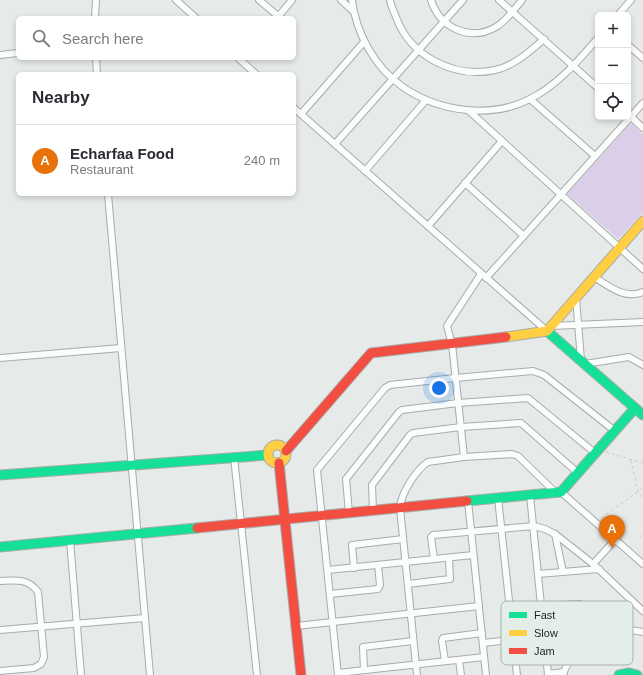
<!DOCTYPE html>
<meta charset="utf-8">
<style>
:root{--surface:#fff;--page:#f7f7f7;--text:#2b2b33;--muted:#7c7c81;--line:#e1e1e2;--accent:#ea580c}
body{margin:0;font-family:Arial,sans-serif;background:var(--page);color:var(--text)}
.controls{position:absolute;right:12px;top:12px;display:grid;overflow:hidden;border-radius:6px;box-shadow:0 2px 6px #0003}
.controls button{width:36px;height:36px;display:grid;place-items:center;padding:0;border:0;border-bottom:1px solid var(--line);background:var(--surface);color:var(--text);font:20px sans-serif}
.you{position:absolute;left:439px;top:388px;width:14px;height:14px;margin:-10px;border:3px solid #fff;border-radius:50%;background:#1a73e8;box-shadow:0 0 0 6px #1a73e833}
.badge{display:grid;place-items:center;width:26px;height:26px;border-radius:50%;background:var(--accent);color:#fff;font-size:13px;font-weight:700}
.pin{position:absolute;translate:-50% -33px;filter:drop-shadow(0 1px 2px #0008)}
.pin::after{content:'';position:absolute;top:21px;width:14px;height:12px;background:inherit;clip-path:polygon(0 0,100% 0,50% 100%)}
.list{margin:0;padding:0;list-style:none}
h2{display:flex;justify-content:space-between;align-items:center;height:52px;margin:0;padding:0 16px;font-size:17px}
h2 small{font-size:13px;font-weight:400;color:var(--muted)}
.list li{display:grid;grid-template-columns:26px 1fr auto;gap:12px;align-items:center;box-sizing:border-box;height:72px;padding:0 16px;border-top:1px solid var(--line)}
.list b{display:block;font-size:15px;white-space:nowrap}
.list p{margin:0;font-size:13px;white-space:nowrap;color:var(--muted)}
.list em{font-size:13px;font-style:normal;color:var(--muted)}
.icon{flex:none;width:22px;height:22px;fill:none;stroke:currentColor;stroke-width:2;stroke-linecap:round;stroke-linejoin:round}
.map{position:relative;flex:none;width:643px;height:675px;overflow:hidden}
.search{position:absolute;background:var(--surface);box-shadow:0 2px 6px #0003;left:16px;top:16px;width:280px;height:44px;display:flex;align-items:center;gap:10px;box-sizing:border-box;padding:0 14px;border-radius:6px;color:var(--muted);font-size:15px}
.panel{position:absolute;background:var(--surface);box-shadow:0 2px 6px #0003;left:16px;top:72px;width:280px;height:124px;border-radius:6px}
.map>svg:first-child{display:block}
.green{fill:#dacee8}
.lines{fill:none;stroke-linecap:round;stroke-linejoin:round}
.street-casing{stroke:#a8acaa;stroke-width:8}
.fast-casing{stroke:#a8acaa;stroke-width:11}
.slow-casing{stroke:#a8acaa;stroke-width:11}
.jam-casing{stroke:#a8acaa;stroke-width:11}
.path{stroke:#c9cbcb;stroke-width:1;stroke-dasharray:3 3;stroke-linecap:butt}
.street{stroke:#fbfcfc;stroke-width:6}
.fast{stroke:#16e098;stroke-width:9}
.slow{stroke:#ffcf43;stroke-width:9}
.jam{stroke:#f24e42;stroke-width:9}
.key{fill:#e3eee9;stroke:#a8b1ad;stroke-width:1}
.key-label{font-size:11px;fill:#1e2220}
</style>
<div class="map">
<svg width="643" height="675" viewBox="0 0 643 675">
<rect width="100%" height="100%" fill="#e6ebe9"/>
<path class="green" d="M631 123 643 135V212L618 239 567 194Z"/>
<g class="lines">
<defs>
<g id="street">
<path d="M176 0 196 18"/>
<path d="M259 0 278 16"/>
<path d="M341 0 353 11"/>
<path d="M352 0C356 33 375 68 403 87 439 112 491 119 530 99 558 85 578 61 598 38"/>
<path d="M390 0C391 6 394 12 396 17 410 56 454 79 495 70 514 66 529 52 544 39"/>
<path d="M431 0C440 28 470 42 496 27 506 21 515 9 522 0"/>
<path d="M499 0 598 88"/>
<path d="M618 15 631 0"/>
<path d="M95 18 96 0"/>
<path d="M277 18 292 0"/>
<path d="M628 45 643 58"/>
<path d="M0 55 18 53"/>
<path d="M96 58 97 74"/>
<path d="M238 58 256 74"/>
<path d="M530 99 595 156"/>
<path d="M294 108 547 331"/>
<path d="M468 110 643 269"/>
<path d="M301 114 364 42"/>
<path d="M628 114 643 128"/>
<path d="M335 144 463 0"/>
<path d="M365 171 426 100"/>
<path d="M465 183 524 236"/>
<path d="M108 194 150 675"/>
<path d="M428 226 502 141"/>
<path d="M594 277C609 286 625 300 643 292"/>
<path d="M486 278 643 103"/>
<path d="M576 298 581 360"/>
<path d="M551 326 643 322"/>
<path d="M0 358 121 348"/>
<path d="M585 364 629 357 643 365"/>
<path d="M234 457 257 675"/>
<path d="M464 457 452 344 447 326 481 274"/>
<path d="M561 492 643 564"/>
<path d="M530 495 548 675"/>
<path d="M498 498 517 675"/>
<path d="M468 501 486 675"/>
<path d="M373 511 372 485 410 435 413 433 461 427 521 423 578 473"/>
<path d="M349 513 346 479 399 412 402 410 458 403 528 398 595 453"/>
<path d="M555 534 563 572"/>
<path d="M70 540 81 675"/>
<path d="M434 559 431 537 433 535 534 526 545 529 555 534 593 564 643 611"/>
<path d="M593 564 616 539"/>
<path d="M354 568 352 545 403 539"/>
<path d="M328 570 473 555"/>
<path d="M538 574 599 569"/>
<path d="M0 581C15 580 28 578 38 592L44 657 41 664 34 668 0 671"/>
<path d="M408 584 450 579 449 558"/>
<path d="M330 594 378 589 380 585 378 565"/>
<path d="M541 606 580 604 616 631"/>
<path d="M296 626 479 606"/>
<path d="M0 630 145 618"/>
<path d="M483 643 544 636"/>
<path d="M459 660 461 675"/>
<path d="M445 661 442 641 443 638 482 633"/>
<path d="M364 670 363 647 413 641"/>
<path d="M338 673 484 657"/>
<path d="M548 674 564 672"/>
<path d="M338 675 317 470 385 388 390 385 455 378 533 371 544 375 615 431"/>
<path d="M417 675 400 508C401 493 416 470 428 462L464 457 512 454 518 456 555 492"/>
<path d="M563 675C573 641 611 626 643 632"/>
</g>
<g id="fast">
<path d="M547 331 643 415"/>
<path d="M0 475 268 455"/>
<path d="M467 501 561 492 635 408"/>
<path d="M0 547 197 528"/>
<path d="M619 675 629 673 637 675"/>
</g>
<g id="slow">
<path d="M506 337 547 331 643 221"/>
<circle cx="277" cy="454" r="9"/>
</g>
<g id="jam">
<path d="M286 451 371 353 506 337"/>
<path d="M279 463 301 675"/>
<path d="M197 528 467 501"/>
</g>
</defs>
<use href="#street" class="street-casing"/>
<use href="#fast" class="fast-casing"/>
<use href="#slow" class="slow-casing"/>
<use href="#jam" class="jam-casing"/>
<g class="path">
<path d="M606 452 643 463"/>
<path d="M631 460 638 492 643 499"/>
<path d="M601 518 643 488"/>
<path d="M640 537 643 534"/>
</g>
<use href="#street" class="street"/>
<use href="#fast" class="fast"/>
<use href="#slow" class="slow"/>
<use href="#jam" class="jam"/>
</g>
<rect x="501" y="601" width="132" height="64" rx="6" class="key"/>
<rect x="509" y="612" width="18" height="6" fill="#16e098"/>
<rect x="509" y="630" width="18" height="6" fill="#ffcf43"/>
<rect x="509" y="648" width="18" height="6" fill="#f24e42"/>
<g class="key-label">
<text x="534" y="619">Fast</text>
<text x="534" y="637">Slow</text>
<text x="534" y="655">Jam</text>
</g>
</svg>
<div class="controls">
<button>+</button>
<button>−</button>
<button><svg class="icon" aria-label="locate" viewBox="0 0 24 24"><circle cx="12" cy="12" r="6"/><path d="M12 2v4M12 18v4M2 12h4M18 12h4"/></svg></button>
</div>
<div class="you"></div>
<div class="pin badge" style="left:612px;top:548px;background:#e8710a">A</div>
<div class="search"><svg class="icon" aria-label="search" viewBox="0 0 24 24"><circle cx="10" cy="10" r="6"/><path d="M15 15l6 6"/></svg>Search here</div>
<section class="panel">
<h2>Nearby<small></small></h2>
<ul class="list">
<li><span class="badge" style="background:#e8710a">A</span><div><b>Echarfaa Food</b><p>Restaurant</p></div><em>240 m</em></li>
</ul>
</section>
</div>
